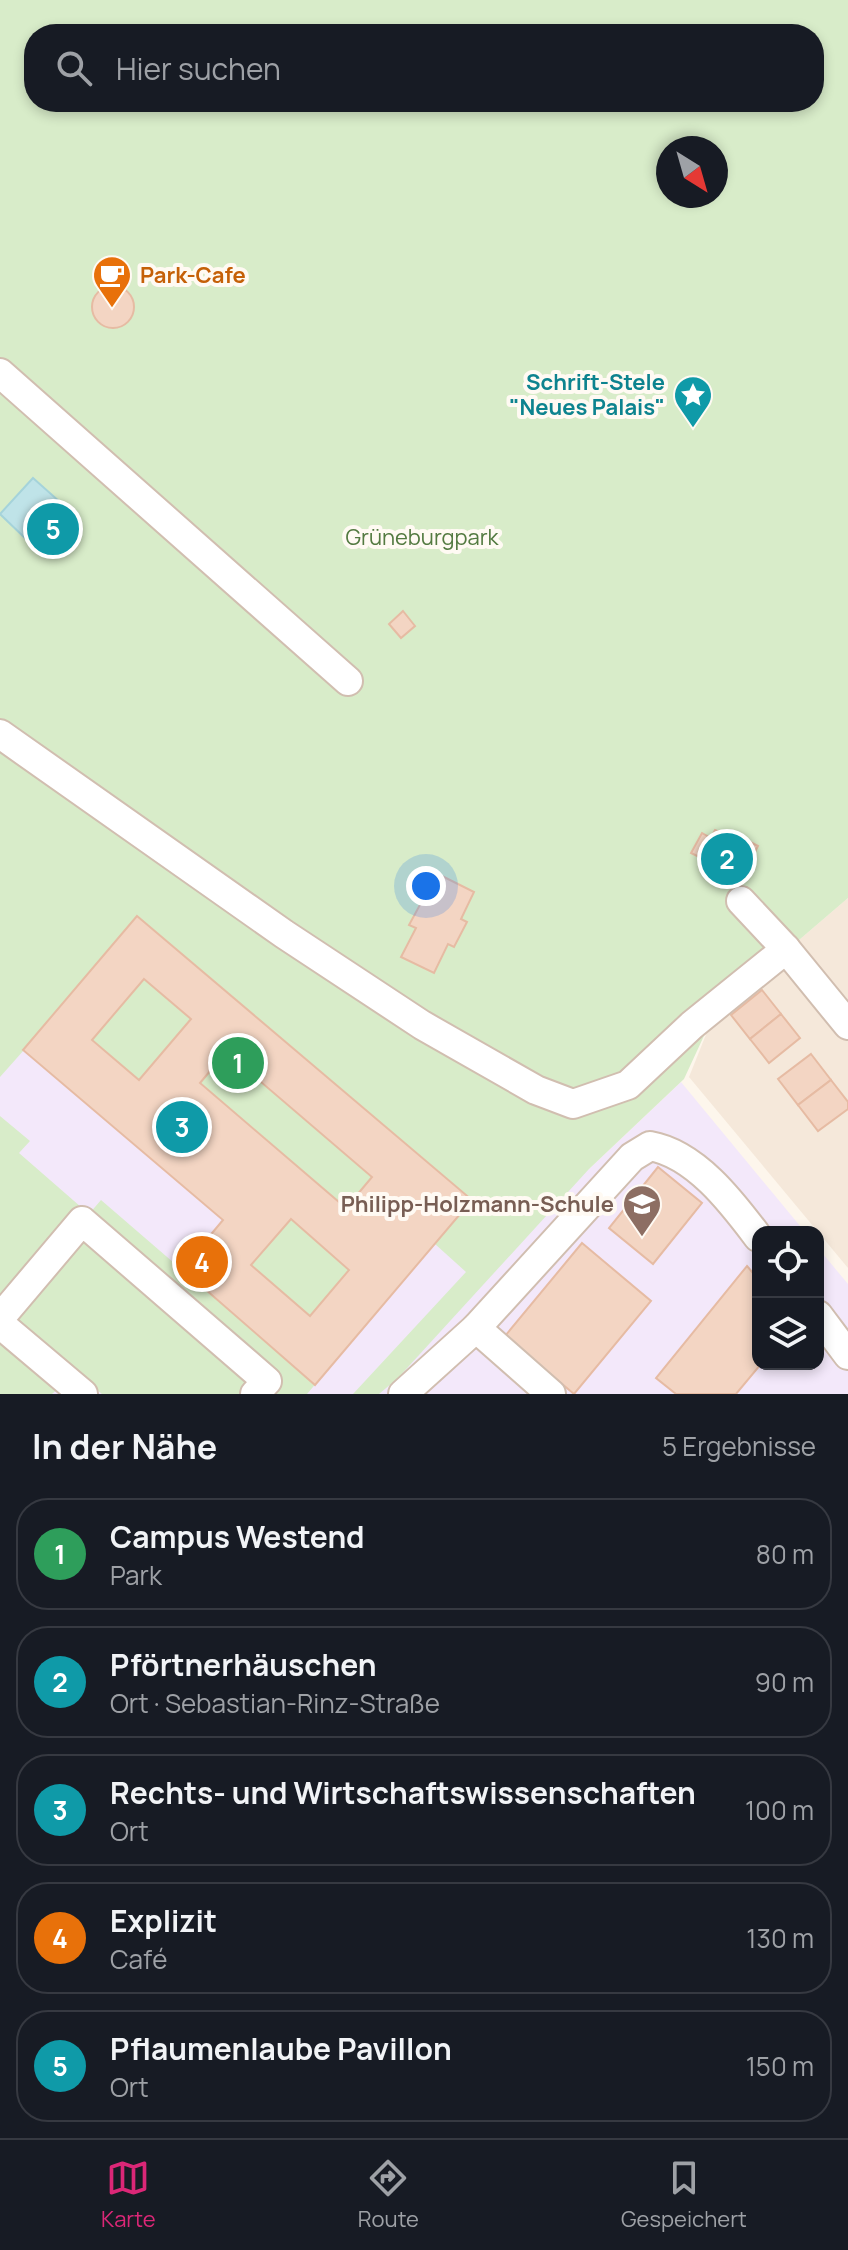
<!DOCTYPE html>
<html lang="de">
<meta charset="utf-8">
<style>
:root{--surface:#171b24;--page:#242831;--text:#f1f3f6;--muted:#9ea1a6;--line:#363941;--accent:#db2777}
body{margin:0;font-family:Manrope,sans-serif;background:var(--page);color:var(--text)}
.controls{position:absolute;right:24px;bottom:24px;display:grid;overflow:hidden;border-radius:16px;box-shadow:0 4px 12px #0003}
.controls button{width:72px;height:72px;display:grid;place-items:center;padding:0;border:0;border-bottom:2px solid var(--line);background:var(--surface);color:var(--text);font:40px sans-serif}
.compass{position:absolute;left:656px;top:136px;width:72px;height:72px;border-radius:50%;background:var(--surface);box-shadow:0 4px 12px #0003;rotate:143deg}
.you{position:absolute;left:426px;top:886px;width:28px;height:28px;margin:-20px;border:6px solid #fff;border-radius:50%;background:#1a73e8;box-shadow:0 0 0 12px #1a73e833}
.badge{display:grid;place-items:center;width:52px;height:52px;border-radius:50%;background:var(--accent);color:#fff;font-size:26px;font-weight:700}
.pin{position:absolute;translate:-50% -50%;border:4px solid #fff;box-shadow:0 2px 8px #0006}
.list{margin:0;padding:0;list-style:none}
h2{display:flex;justify-content:space-between;align-items:center;height:104px;margin:0;padding:0 32px;font-size:34px}
h2 small{font-size:26px;font-weight:400;color:var(--muted)}
.list li{display:grid;grid-template-columns:52px 1fr auto;gap:24px;align-items:center;box-sizing:border-box;height:112px;margin:0 16px 16px;padding:0 16px;border:2px solid var(--line);border-radius:32px}
.list b{display:block;font-size:30px;white-space:nowrap}
.list p{margin:0;font-size:26px;white-space:nowrap;color:var(--muted)}
.list em{font-size:26px;font-style:normal;color:var(--muted)}
.icon{flex:none;width:44px;height:44px;fill:none;stroke:currentColor;stroke-width:2;stroke-linecap:round;stroke-linejoin:round}
.map{position:relative;flex:none;width:848px;height:1394px;overflow:hidden}
.search{position:absolute;background:var(--surface);box-shadow:0 4px 12px #0003;left:24px;right:24px;top:24px;height:88px;display:flex;align-items:center;gap:20px;box-sizing:border-box;padding:0 28px;border-radius:32px;color:var(--muted);font-size:30px}
.sheet{height:744px;background:var(--surface)}
nav{display:flex;justify-content:space-around;align-items:center;box-sizing:border-box;height:112px;border-top:2px solid var(--line);background:var(--surface);font-size:22px;color:var(--muted)}
nav a{display:grid;justify-items:center;gap:4px}
nav .on{color:var(--accent)}
.map>svg:first-child{display:block}
.residential{fill:#f5e8da}
.education{fill:#f3e8fa}
.green{fill:#d8ecc9;fill-rule:evenodd}
.water{fill:#bfe3e8;stroke:#a5d3da;stroke-width:2}
.building{fill:#f3d5c3;stroke:#e6bba3;stroke-width:2;fill-rule:evenodd}
.lines{fill:none;stroke-linecap:round;stroke-linejoin:round}
.minor-casing{stroke:#d1beb0;stroke-width:32}
.minor{stroke:#fff;stroke-width:28}
.labels{text-anchor:middle;stroke-width:8;stroke-linejoin:round;paint-order:stroke}
.food-label{font-size:22px;font-weight:bold;fill:#c56008;stroke:#fffaf3;text-anchor:start}
.culture-label{font-size:22px;font-weight:bold;fill:#0d838f;stroke:#fffaf3;text-anchor:end}
.park-label{font-size:22px;fill:#537a41;stroke:#fffaf3}
.education-label{font-size:22px;font-weight:bold;fill:#785e54;stroke:#fffaf3;text-anchor:end}
</style>
<div class="map">
<svg width="848" height="1394" viewBox="0 0 848 1394">
<rect width="100%" height="100%" fill="#fdf6ec"/>
<path class="residential" d="M848 898V1268L689 1077 715 1012Z"/>
<path class="education" d="M0 745 589 1169 681 1082 805 1232H758V1364H818V1248L848 1284V1394H0Z"/>
<path class="green" d="M0 0H848V898L715 1012 684 1079 589 1169 398 1378 379 1394H353L466 1272 435 1244 307 1394H102L76 1373 52 1394H0V1116L30 1141 19 1153 89 1214 101 1200 181 1269 223 1220 24 1050 0 1077ZM34 34H814V102H34ZM668 148H716V196H668Z"/>
<path class="water" d="M33 478 60 502 27 540 0 514Z"/>
<g class="building">
<circle cx="113" cy="307" r="21"/>
<path d="M51 507 70 524 50 547 36 535 47 522 42 518Z"/>
<path d="M403 611 415 626 401 638 389 624Z"/>
<path d="M715 830 743 843 745 839 758 846 737 887 711 874 716 865 691 853 702 833 711 838Z"/>
<path d="M442 876 474 892 461 919 467 922 454 947 448 944 434 973 401 957 416 928 409 925 422 901 428 904Z"/>
<path d="M137 916 472 1200 315 1385 182 1269 223 1220 23 1050ZM144 979 191 1019 139 1080 92 1040ZM226 1052 372 1177 346 1208 200 1083ZM291 1219 349 1270 310 1316 251 1265Z"/>
<path d="M762 990 781 1014 750 1039 731 1015Z"/>
<path d="M781 1014 800 1038 769 1063 750 1039Z"/>
<path d="M811 1054 831 1080 798 1105 778 1079Z"/>
<path d="M831 1080 848 1102V1109L818 1131 798 1105Z"/>
<path d="M658 1167 702 1203 653 1264 609 1228Z"/>
<path d="M582 1243 651 1301 574 1394 505 1336Z"/>
<path d="M747 1266 758 1279V1364H761L736 1394H676L656 1378Z"/>
</g>
<g class="lines">
<defs>
<g id="minor">
<path d="M0 373 348 681"/>
<path d="M0 734 284 934 422 1025 536 1090 573 1104 628 1085 692 1025 786 949"/>
<path d="M741 901 786 949 848 1025"/>
<path d="M818 1315 848 1355"/>
<path d="M0 1318 82 1221 267 1381 255 1394"/>
<path d="M0 1324 83 1394"/>
<path d="M476 1328 551 1394"/>
<path d="M403 1394 476 1328 632 1157 650 1146C695 1154 731 1201 758 1237"/>
</g>
</defs>
<use href="#minor" class="minor-casing"/>
<use href="#minor" class="minor"/>
</g>
<defs>
<symbol id="cafe-pin" viewBox="-11 -11 22 30"><path d="M0 17L-7.5 6A9.5 9.5 0 1 1 7.5 6Z" fill="#e8710a" stroke="#fffaf3"/><path d="M-5.5-4.5H6V0H3Q3 3.5 0 3.5H-2.5Q-5.5 3.5-5.5 0ZM3-3.2v2h1.7v-2ZM-6 4.5H4V6H-6Z" fill="#fff"/></symbol>
<symbol id="sight-pin" viewBox="-11 -11 22 30"><path d="M0 17L-7.5 6A9.5 9.5 0 1 1 7.5 6Z" fill="#0f9aa8" stroke="#fffaf3"/><path d="M0-6L1.8-2.2L6-1.7L2.9 1.2L3.7 5.4L0 3.3L-3.7 5.4L-2.9 1.2L-6-1.7L-1.8-2.2Z" fill="#fff"/></symbol>
<symbol id="school-pin" viewBox="-11 -11 22 30"><path d="M0 17L-7.5 6A9.5 9.5 0 1 1 7.5 6Z" fill="#8d6e63" stroke="#fffaf3"/><path d="M0-5L7-2L0 1L-7-2ZM-4 1L0 2.5L4 1V4Q0 6-4 4Z" fill="#fff"/></symbol>
</defs>
<g fill-rule="evenodd">
<use href="#cafe-pin" x="90" y="253" width="44" height="60"/>
<use href="#sight-pin" x="671" y="373" width="44" height="60"/>
<use href="#school-pin" x="620" y="1182" width="44" height="60"/>
</g>
<g class="labels">
<g class="food-label">
<text x="140" y="283">Park-Cafe</text>
</g>
<g class="culture-label">
<text x="665" y="390">Schrift-Stele<tspan x="665" dy="25">"Neues Palais"</tspan></text>
</g>
<g class="park-label">
<text x="422" y="545">Grüneburgpark</text>
</g>
<g class="education-label">
<text x="614" y="1212">Philipp-Holzmann-Schule</text>
</g>
</g>
</svg>
<div class="controls">
<button><svg class="icon" aria-label="locate" viewBox="0 0 24 24"><circle cx="12" cy="12" r="6"/><path d="M12 2v4M12 18v4M2 12h4M18 12h4"/></svg></button>
<button><svg class="icon" aria-label="layers" viewBox="0 0 24 24"><path d="M12 4l9 5-9 5-9-5zM3 14l9 5 9-5"/></svg></button>
</div>
<svg class="compass" viewBox="-18 -18 36 36"><path d="M0-13l5 13h-10z" fill="#e53935"/><path d="M0 13l5-13h-10z" fill="#9ea1a6"/></svg>
<div class="you"></div>
<div class="pin badge" style="left:238px;top:1063px;background:#2e9e5b">1</div>
<div class="pin badge" style="left:727px;top:859px;background:#0f9aa8">2</div>
<div class="pin badge" style="left:182px;top:1127px;background:#0f9aa8">3</div>
<div class="pin badge" style="left:202px;top:1262px;background:#e8710a">4</div>
<div class="pin badge" style="left:53px;top:529px;background:#0f9aa8">5</div>
<div class="search"><svg class="icon" aria-label="search" viewBox="0 0 24 24"><circle cx="10" cy="10" r="6"/><path d="M15 15l6 6"/></svg>Hier suchen</div>
</div>
<section class="sheet">
<h2>In der Nähe<small>5 Ergebnisse</small></h2>
<ul class="list">
<li><span class="badge" style="background:#2e9e5b">1</span><div><b>Campus Westend</b><p>Park</p></div><em>80 m</em></li>
<li><span class="badge" style="background:#0f9aa8">2</span><div><b>Pförtnerhäuschen</b><p>Ort · Sebastian-Rinz-Straße</p></div><em>90 m</em></li>
<li><span class="badge" style="background:#0f9aa8">3</span><div><b>Rechts- und Wirtschaftswissenschaften</b><p>Ort</p></div><em>100 m</em></li>
<li><span class="badge" style="background:#e8710a">4</span><div><b>Explizit</b><p>Café</p></div><em>130 m</em></li>
<li><span class="badge" style="background:#0f9aa8">5</span><div><b>Pflaumenlaube Pavillon</b><p>Ort</p></div><em>150 m</em></li>
</ul>
</section>
<nav>
<a class="on"><svg class="icon" aria-label="map" viewBox="0 0 24 24"><path d="M3 6l6-2 6 2 6-2v14l-6 2-6-2-6 2zM9 4v14M15 6v14"/></svg>Karte</a>
<a><svg class="icon" aria-label="directions" viewBox="0 0 24 24"><path d="M12 3l9 9-9 9-9-9zM9 14v-3h6M13 9l2 2-2 2"/></svg>Route</a>
<a><svg class="icon" aria-label="saved" viewBox="0 0 24 24"><path d="M7 4h10v16l-5-4-5 4z"/></svg>Gespeichert</a>
</nav>
